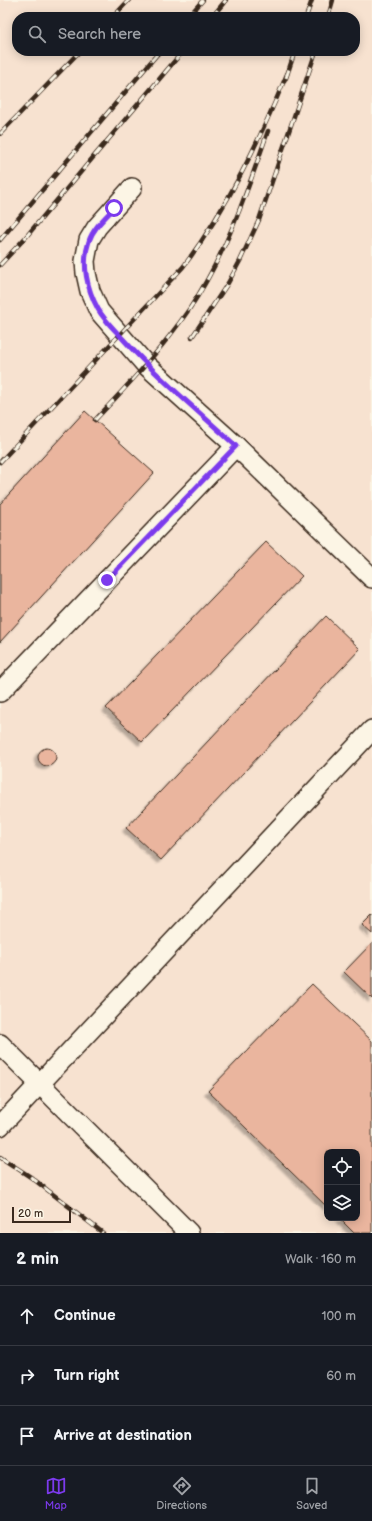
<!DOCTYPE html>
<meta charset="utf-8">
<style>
:root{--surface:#171b24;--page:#20242c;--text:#f1f3f6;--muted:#9ea1a6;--line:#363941;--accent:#7c3aed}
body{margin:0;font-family:"Balsamiq Sans",sans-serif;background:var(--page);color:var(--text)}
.controls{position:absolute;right:12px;bottom:12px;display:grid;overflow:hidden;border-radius:8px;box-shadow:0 2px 10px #0003}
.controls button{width:36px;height:36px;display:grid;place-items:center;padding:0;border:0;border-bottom:1px solid var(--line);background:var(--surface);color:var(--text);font:20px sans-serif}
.scale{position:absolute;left:12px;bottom:10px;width:59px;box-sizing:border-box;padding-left:4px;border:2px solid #3b2a1e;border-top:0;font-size:11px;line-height:14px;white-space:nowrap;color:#3b2a1e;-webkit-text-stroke:3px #fcf5e5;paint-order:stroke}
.stop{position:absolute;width:12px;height:12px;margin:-9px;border:3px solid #7c3aed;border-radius:50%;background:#fff}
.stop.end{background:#7c3aed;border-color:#fff;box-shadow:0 1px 4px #0008}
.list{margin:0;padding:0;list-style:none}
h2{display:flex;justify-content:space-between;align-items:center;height:52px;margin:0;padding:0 16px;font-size:17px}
h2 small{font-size:13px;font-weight:400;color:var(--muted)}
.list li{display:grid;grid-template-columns:26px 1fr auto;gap:12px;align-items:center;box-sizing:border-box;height:60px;padding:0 16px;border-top:1px solid var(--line)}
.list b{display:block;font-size:15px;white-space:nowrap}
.list em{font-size:13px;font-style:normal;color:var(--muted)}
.icon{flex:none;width:22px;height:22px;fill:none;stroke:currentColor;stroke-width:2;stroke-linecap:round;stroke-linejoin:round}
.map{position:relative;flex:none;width:372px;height:1233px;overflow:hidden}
.search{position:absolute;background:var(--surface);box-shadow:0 2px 10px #0003;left:12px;right:12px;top:12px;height:44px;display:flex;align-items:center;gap:10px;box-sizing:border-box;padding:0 14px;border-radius:16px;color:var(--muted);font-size:15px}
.sheet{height:232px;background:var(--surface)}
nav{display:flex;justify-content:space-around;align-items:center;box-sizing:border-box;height:56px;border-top:1px solid var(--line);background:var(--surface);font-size:11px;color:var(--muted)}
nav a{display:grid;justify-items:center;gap:2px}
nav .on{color:var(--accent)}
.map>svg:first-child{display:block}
.built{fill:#f7e2d0;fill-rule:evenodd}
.building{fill:#eab59e;stroke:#3b2a1e;filter:url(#shadow)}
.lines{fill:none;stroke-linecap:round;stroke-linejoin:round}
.minor-casing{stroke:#3b2a1e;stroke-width:22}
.minor{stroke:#fcf5e5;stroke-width:19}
.rail-casing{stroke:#3b2a1e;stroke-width:4.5}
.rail{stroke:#fcf5e5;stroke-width:3;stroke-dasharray:9;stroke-linecap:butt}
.route{stroke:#7c3aed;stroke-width:5}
</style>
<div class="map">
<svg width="372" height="1233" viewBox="0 0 372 1233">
<defs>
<filter id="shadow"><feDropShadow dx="-3.5" dy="3.5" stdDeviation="1" flood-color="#0004"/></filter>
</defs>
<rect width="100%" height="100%" fill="#fcf5e5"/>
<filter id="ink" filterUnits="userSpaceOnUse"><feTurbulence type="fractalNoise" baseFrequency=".025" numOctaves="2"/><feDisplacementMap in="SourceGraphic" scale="8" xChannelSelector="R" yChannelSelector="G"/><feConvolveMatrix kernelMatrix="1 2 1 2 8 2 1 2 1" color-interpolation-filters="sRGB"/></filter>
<g filter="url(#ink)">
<path class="built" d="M0 0H372V1233H0ZM17 17H355V51H17ZM327 1152H357V1218H327Z"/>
<g class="building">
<path d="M85 411 154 473 0 642V504Z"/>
<path d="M266 542 302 576 142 742 106 708Z"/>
<path d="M326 616 360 649 161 860 126 828Z"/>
<circle cx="47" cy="757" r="9"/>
<path d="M372 915V934L362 925Z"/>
<path d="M372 943V999L344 972Z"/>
<path d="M312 984 372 1041V1233H354L339 1218H357V1152H327V1207L208 1091Z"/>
</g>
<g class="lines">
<defs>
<g id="minor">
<path d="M132 188 97 227 89 240 85 261 86 273 90 291 99 311 146 365 236 446 372 578"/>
<path d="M0 692 236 446"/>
<path d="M0 1044 189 1233"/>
<path d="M0 1126 372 730"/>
</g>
</defs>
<use href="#minor" class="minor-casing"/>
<use href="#minor" class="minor"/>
<defs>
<g id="rail">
<path d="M113 17 129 0"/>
<path d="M188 17 203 0"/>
<path d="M212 17 226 0"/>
<path d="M306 17 312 0"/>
<path d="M328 17 333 0"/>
<path d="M286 78 295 51"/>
<path d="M0 134 80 51"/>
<path d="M0 240 160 51"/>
<path d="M0 265 25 238 183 51"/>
<path d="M192 337 228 283 240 261 259 220 316 51"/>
<path d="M95 420C129 384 162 349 190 308 226 254 247 192 268 131"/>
<path d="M0 462 183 267C227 209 259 141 287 74"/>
<path d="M0 1157 32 1178 103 1233"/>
</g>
</defs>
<use href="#rail" class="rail-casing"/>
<use href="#rail" class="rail"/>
</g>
</g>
<g class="lines" filter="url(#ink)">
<path class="route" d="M107 580 236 446C198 411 158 378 123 339 115 330 104 320 98 309 87 289 81 264 89 241 93 228 105 218 114 208"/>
</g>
</svg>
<div class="controls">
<button><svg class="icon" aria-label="locate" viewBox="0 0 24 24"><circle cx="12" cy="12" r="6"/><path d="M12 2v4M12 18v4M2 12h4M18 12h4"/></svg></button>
<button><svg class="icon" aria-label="layers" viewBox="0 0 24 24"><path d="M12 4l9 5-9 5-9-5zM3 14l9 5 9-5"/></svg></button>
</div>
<div class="scale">20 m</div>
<div class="stop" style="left:114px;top:208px"></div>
<div class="stop end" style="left:107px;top:580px"></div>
<div class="search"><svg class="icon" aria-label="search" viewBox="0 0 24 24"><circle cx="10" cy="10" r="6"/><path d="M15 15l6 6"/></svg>Search here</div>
</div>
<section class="sheet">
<h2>2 min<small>Walk · 160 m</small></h2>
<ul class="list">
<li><svg class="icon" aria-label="ahead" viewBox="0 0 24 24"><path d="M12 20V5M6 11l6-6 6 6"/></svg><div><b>Continue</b></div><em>100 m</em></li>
<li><svg class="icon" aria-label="right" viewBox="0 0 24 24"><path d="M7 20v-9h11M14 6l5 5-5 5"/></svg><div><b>Turn right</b></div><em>60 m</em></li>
<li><svg class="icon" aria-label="arrive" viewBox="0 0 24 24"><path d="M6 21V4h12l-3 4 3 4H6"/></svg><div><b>Arrive at destination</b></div></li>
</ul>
</section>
<nav>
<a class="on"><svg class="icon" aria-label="map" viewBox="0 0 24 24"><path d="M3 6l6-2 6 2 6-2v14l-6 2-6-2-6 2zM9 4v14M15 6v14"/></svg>Map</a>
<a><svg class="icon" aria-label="directions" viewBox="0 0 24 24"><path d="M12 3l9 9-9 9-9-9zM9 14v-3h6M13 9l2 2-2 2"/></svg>Directions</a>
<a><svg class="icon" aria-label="saved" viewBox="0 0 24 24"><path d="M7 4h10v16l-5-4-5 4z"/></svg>Saved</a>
</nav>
